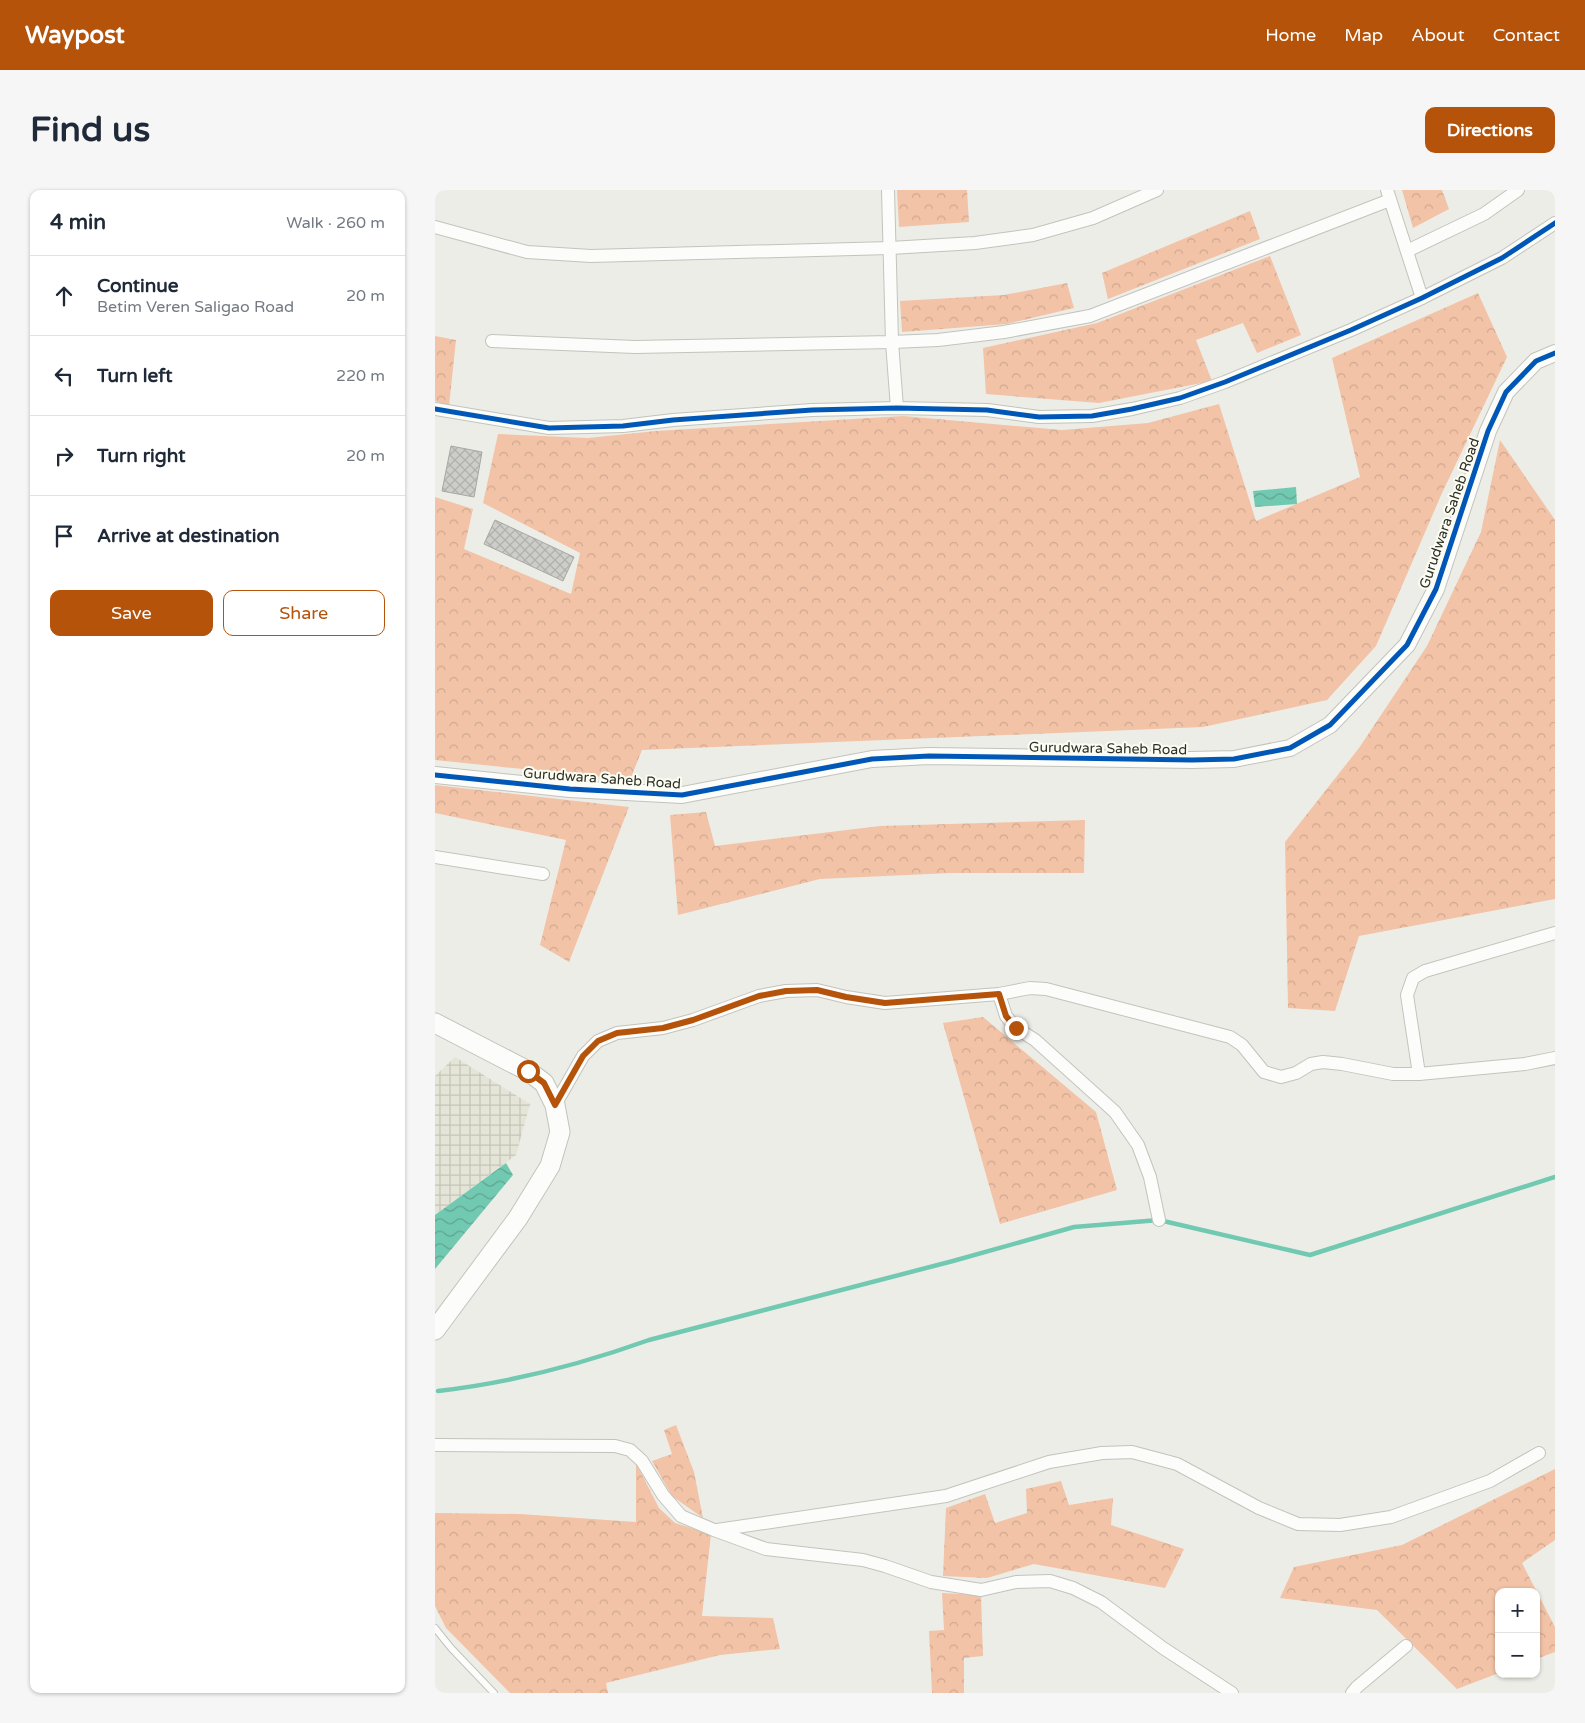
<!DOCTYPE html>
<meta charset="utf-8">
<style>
:root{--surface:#fff;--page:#f6f6f7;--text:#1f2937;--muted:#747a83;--line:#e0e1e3;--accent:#b45309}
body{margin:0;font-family:"Varela Round",sans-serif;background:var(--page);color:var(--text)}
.controls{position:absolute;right:15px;bottom:15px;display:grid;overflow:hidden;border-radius:10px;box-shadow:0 1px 4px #0004}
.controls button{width:45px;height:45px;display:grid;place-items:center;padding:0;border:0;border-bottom:1px solid var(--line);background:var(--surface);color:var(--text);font:25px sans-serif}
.stop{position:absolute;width:15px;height:15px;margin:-11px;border:4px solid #b45309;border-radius:50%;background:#fff}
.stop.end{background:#b45309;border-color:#fff;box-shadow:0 1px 5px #0008}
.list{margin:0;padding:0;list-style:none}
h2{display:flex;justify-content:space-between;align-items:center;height:65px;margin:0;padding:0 20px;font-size:21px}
h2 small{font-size:16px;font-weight:400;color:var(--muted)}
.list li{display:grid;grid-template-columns:32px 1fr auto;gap:15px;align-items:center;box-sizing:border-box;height:80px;padding:0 20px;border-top:1px solid var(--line)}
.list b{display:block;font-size:19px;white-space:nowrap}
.list p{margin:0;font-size:16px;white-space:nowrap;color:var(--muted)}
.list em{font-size:16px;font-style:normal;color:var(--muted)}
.actions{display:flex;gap:10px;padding:15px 20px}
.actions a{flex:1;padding:11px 0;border:1px solid var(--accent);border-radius:10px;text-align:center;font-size:18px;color:var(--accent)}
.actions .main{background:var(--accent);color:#fff}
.icon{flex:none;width:28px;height:28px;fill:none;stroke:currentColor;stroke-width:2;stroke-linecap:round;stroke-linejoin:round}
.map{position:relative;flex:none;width:1120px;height:1503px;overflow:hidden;border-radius:10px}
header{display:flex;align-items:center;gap:30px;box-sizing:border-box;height:70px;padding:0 25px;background:var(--accent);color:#fff}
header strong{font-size:24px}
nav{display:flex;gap:28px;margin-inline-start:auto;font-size:18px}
.intro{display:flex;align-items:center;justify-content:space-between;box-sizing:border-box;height:120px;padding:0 30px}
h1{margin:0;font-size:35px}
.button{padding:12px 22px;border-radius:10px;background:var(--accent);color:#fff;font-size:18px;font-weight:700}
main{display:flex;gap:30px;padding:0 30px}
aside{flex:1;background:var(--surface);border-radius:10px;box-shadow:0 1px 4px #0004}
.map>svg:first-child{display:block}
.industrial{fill:url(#industrial-grid)}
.forest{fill:url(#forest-crowns)}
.water{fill:url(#water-waves)}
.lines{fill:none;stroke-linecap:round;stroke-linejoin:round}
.stream{stroke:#72c9b1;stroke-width:4.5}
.building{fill:url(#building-cross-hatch);stroke:#a6a8a3}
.service-casing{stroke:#c3c3be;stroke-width:8}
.minor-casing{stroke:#c3c3be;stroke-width:14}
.tertiary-casing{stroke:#c3c3be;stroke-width:18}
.secondary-casing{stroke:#c3c3be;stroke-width:21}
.service{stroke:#fcfcfb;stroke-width:6}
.minor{stroke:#fcfcfb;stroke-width:12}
.tertiary{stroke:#fcfcfb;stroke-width:16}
.secondary{stroke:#fcfcfb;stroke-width:19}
.cycleway-casing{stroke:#fcfdf1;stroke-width:8}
.cycleway{stroke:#0057b8;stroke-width:5}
.route{stroke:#b45309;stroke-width:6}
.labels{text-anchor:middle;stroke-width:4;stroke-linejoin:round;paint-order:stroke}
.street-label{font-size:14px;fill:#2d2d29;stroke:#fcfdf1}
</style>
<header>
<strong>Waypost</strong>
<nav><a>Home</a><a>Map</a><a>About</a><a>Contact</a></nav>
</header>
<div class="intro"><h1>Find us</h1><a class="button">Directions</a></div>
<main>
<aside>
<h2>4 min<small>Walk · 260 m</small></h2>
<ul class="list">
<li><svg class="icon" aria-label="ahead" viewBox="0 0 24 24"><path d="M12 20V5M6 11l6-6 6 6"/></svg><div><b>Continue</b><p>Betim Veren Saligao Road</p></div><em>20 m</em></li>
<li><svg class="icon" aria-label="left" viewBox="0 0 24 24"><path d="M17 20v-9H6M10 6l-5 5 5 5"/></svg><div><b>Turn left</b></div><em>220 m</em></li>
<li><svg class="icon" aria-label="right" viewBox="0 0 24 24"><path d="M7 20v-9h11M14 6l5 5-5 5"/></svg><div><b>Turn right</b></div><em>20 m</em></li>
<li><svg class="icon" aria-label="arrive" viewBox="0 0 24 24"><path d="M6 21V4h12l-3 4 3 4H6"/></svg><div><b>Arrive at destination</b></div></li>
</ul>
<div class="actions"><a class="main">Save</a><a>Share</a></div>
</aside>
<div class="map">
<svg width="1120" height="1503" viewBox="0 0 1120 1503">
<defs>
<pattern id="industrial-grid" width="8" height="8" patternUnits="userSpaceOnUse" patternTransform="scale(1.25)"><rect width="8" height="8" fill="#e4e5d7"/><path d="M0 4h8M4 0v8" fill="none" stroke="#c4c5b9"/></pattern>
<pattern id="forest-crowns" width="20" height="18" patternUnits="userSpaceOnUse" patternTransform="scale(1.25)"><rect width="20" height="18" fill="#f2c3a7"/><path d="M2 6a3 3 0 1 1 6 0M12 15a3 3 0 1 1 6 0" fill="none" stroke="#d0a890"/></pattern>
<pattern id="water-waves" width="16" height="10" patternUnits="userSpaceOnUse" patternTransform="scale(1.25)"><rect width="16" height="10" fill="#72c9b1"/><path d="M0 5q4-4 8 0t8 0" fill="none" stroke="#5ea490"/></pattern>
<pattern id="building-cross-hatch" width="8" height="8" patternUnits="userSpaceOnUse" patternTransform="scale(1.25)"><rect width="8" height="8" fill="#cdcec9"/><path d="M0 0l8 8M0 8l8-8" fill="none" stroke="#b0b1ad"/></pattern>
</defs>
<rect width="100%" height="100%" fill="#edede7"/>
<path class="industrial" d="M20 867 95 914 81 965 0 1025V886Z"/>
<g class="forest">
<path d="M462 0H532L534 32 464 37Z"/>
<path d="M967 0H1007L1014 19 978 38Z"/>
<path d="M815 21 825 49 673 109 667 83Z"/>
<path d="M835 66 866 145 822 163 808 133 761 150 777 191 664 213 551 204 548 158 662 133Z"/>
<path d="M632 93 639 118 572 134 467 142 465 111 569 105Z"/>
<path d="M1043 103 1072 167 1007 303 941 456 892 510 768 537 207 560 195 590 0 570V307L38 319 29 359 136 404 145 363 48 313 63 244 153 248 221 241 468 226 627 240 713 233 784 214 821 331 925 287 897 168Z"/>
<path d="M0 146 21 150 14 216 0 211Z"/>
<path d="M1065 250 1120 330V709L924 746 900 821 853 818 850 652 924 558 992 456 1046 342Z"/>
<path d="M0 595 194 617 134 772 105 755 131 650 0 623Z"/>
<path d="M271 622 280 656 445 636 650 630 649 683H516L385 689 243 725 235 625Z"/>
<path d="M548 827 661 922 682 1000 565 1034 508 833Z"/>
<path d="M241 1235 259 1282 268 1328 237 1306 217 1271 237 1264 229 1240Z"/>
<path d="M201 1273 224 1318 240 1333 276 1344 267 1426 338 1428 345 1459 285 1465 171 1493 173 1503H75L11 1438 0 1416V1323L85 1324 201 1332Z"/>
<path d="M1120 1279V1350L1087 1373 1120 1437V1462L1101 1469V1402H1064V1483L1022 1499 942 1420 845 1408 859 1377 967 1355Z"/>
<path d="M626 1291 634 1315 678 1308 676 1335 749 1359 730 1398 599 1374 552 1388 508 1386 511 1318 550 1304 560 1333 592 1323 591 1299Z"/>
<path d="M507 1403 546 1405 548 1466 529 1468V1503H497L494 1441 509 1440Z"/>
</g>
<g class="water">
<path d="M861 297 862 314 820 317 818 301Z"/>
<path d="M71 973 78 985 0 1079V1025Z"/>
</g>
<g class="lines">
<path class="stream" d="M3 1201C74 1193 147 1174 214 1150L518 1071 639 1037 724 1030 875 1065 1120 987"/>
</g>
<g class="building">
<path d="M16 256 47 262 39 307 7 301Z"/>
<path d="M60 330 139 367 128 391 49 354Z"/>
</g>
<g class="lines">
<defs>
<path id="service" d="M0 1438 16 1458 59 1503"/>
<g id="minor">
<path d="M453 0 457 152 462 218"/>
<path d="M952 0 987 108"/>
<path d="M0 37 92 62 156 66 455 58 540 53 598 45 658 28 722 0"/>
<path d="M972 61 1049 24 1083 0"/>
<path d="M57 151 200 157 457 152 503 150 569 142 655 126 955 10"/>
<path d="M0 219 114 238 188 236 238 230 377 220 462 218 552 220 604 227 657 226 697 219 745 208 790 192 916 140 987 108 1067 68 1120 33"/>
<path d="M0 667 108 684"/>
<path d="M564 804 571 826 581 838 600 850 680 922 703 955 715 987 724 1030"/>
<path d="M984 884 972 805 978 788 990 781 1120 743"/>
<path d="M120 915 148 866 163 851 182 843 228 838 258 830 324 806 351 801 382 800 411 807 450 813 564 804 595 798 611 799 795 847 807 855 829 882 846 887 861 883 876 874 888 872 907 874 958 884H984L1090 874 1120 868"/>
<path d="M0 1255 180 1256 195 1260 207 1271 228 1305 246 1326 279 1340 331 1359 428 1370 450 1376 496 1392 546 1400 581 1392 615 1391 638 1398 666 1412 728 1458 797 1503"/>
<path d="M282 1340 511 1306 614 1272 667 1263 697 1262 742 1274 824 1318 863 1334 905 1335 956 1327 1055 1291 1104 1263"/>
<path d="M917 1503 922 1497 971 1456"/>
</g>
<path id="tertiary" d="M0 585 135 599 247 605 437 569 494 566 757 570 799 569 855 558 895 535 972 455 1001 399 1053 241 1071 202 1101 171 1120 163"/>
<path id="secondary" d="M0 833 93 881 109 893 120 915 125 942 115 976 83 1028 0 1140"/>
</defs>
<use href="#service" class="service-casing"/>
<use href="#minor" class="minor-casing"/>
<use href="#tertiary" class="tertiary-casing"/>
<use href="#secondary" class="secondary-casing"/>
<use href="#service" class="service"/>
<use href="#minor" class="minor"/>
<use href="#tertiary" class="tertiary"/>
<use href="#secondary" class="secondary"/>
<defs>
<g id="cycleway">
<path d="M0 219 114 238 188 236 238 230 377 220 462 218 552 220 604 227 657 226 697 219 745 208 790 192 916 140 987 108 1067 68 1120 33"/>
<path d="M0 585 135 599 247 605 437 569 494 566 757 570 799 569 855 558 895 535 972 455 1001 399 1053 241 1071 202 1101 171 1120 163"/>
</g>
</defs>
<use href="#cycleway" class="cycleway-casing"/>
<use href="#cycleway" class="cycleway"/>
</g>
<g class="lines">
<path class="route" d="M93 881 109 893 120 915 148 866 163 851 182 843 228 838 258 830 324 806 351 801 382 800 411 807 450 813 564 804 571 826 581 838"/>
</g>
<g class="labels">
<g class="street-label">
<text transform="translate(1014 323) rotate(-71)" y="5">Gurudwara Saheb Road</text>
<text transform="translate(673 558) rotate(1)" y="5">Gurudwara Saheb Road</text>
<text transform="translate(167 588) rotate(4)" y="5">Gurudwara Saheb Road</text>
</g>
</g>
</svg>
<div class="controls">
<button>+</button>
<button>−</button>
</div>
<div class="stop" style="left:93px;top:881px"></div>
<div class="stop end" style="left:581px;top:838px"></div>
</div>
</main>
